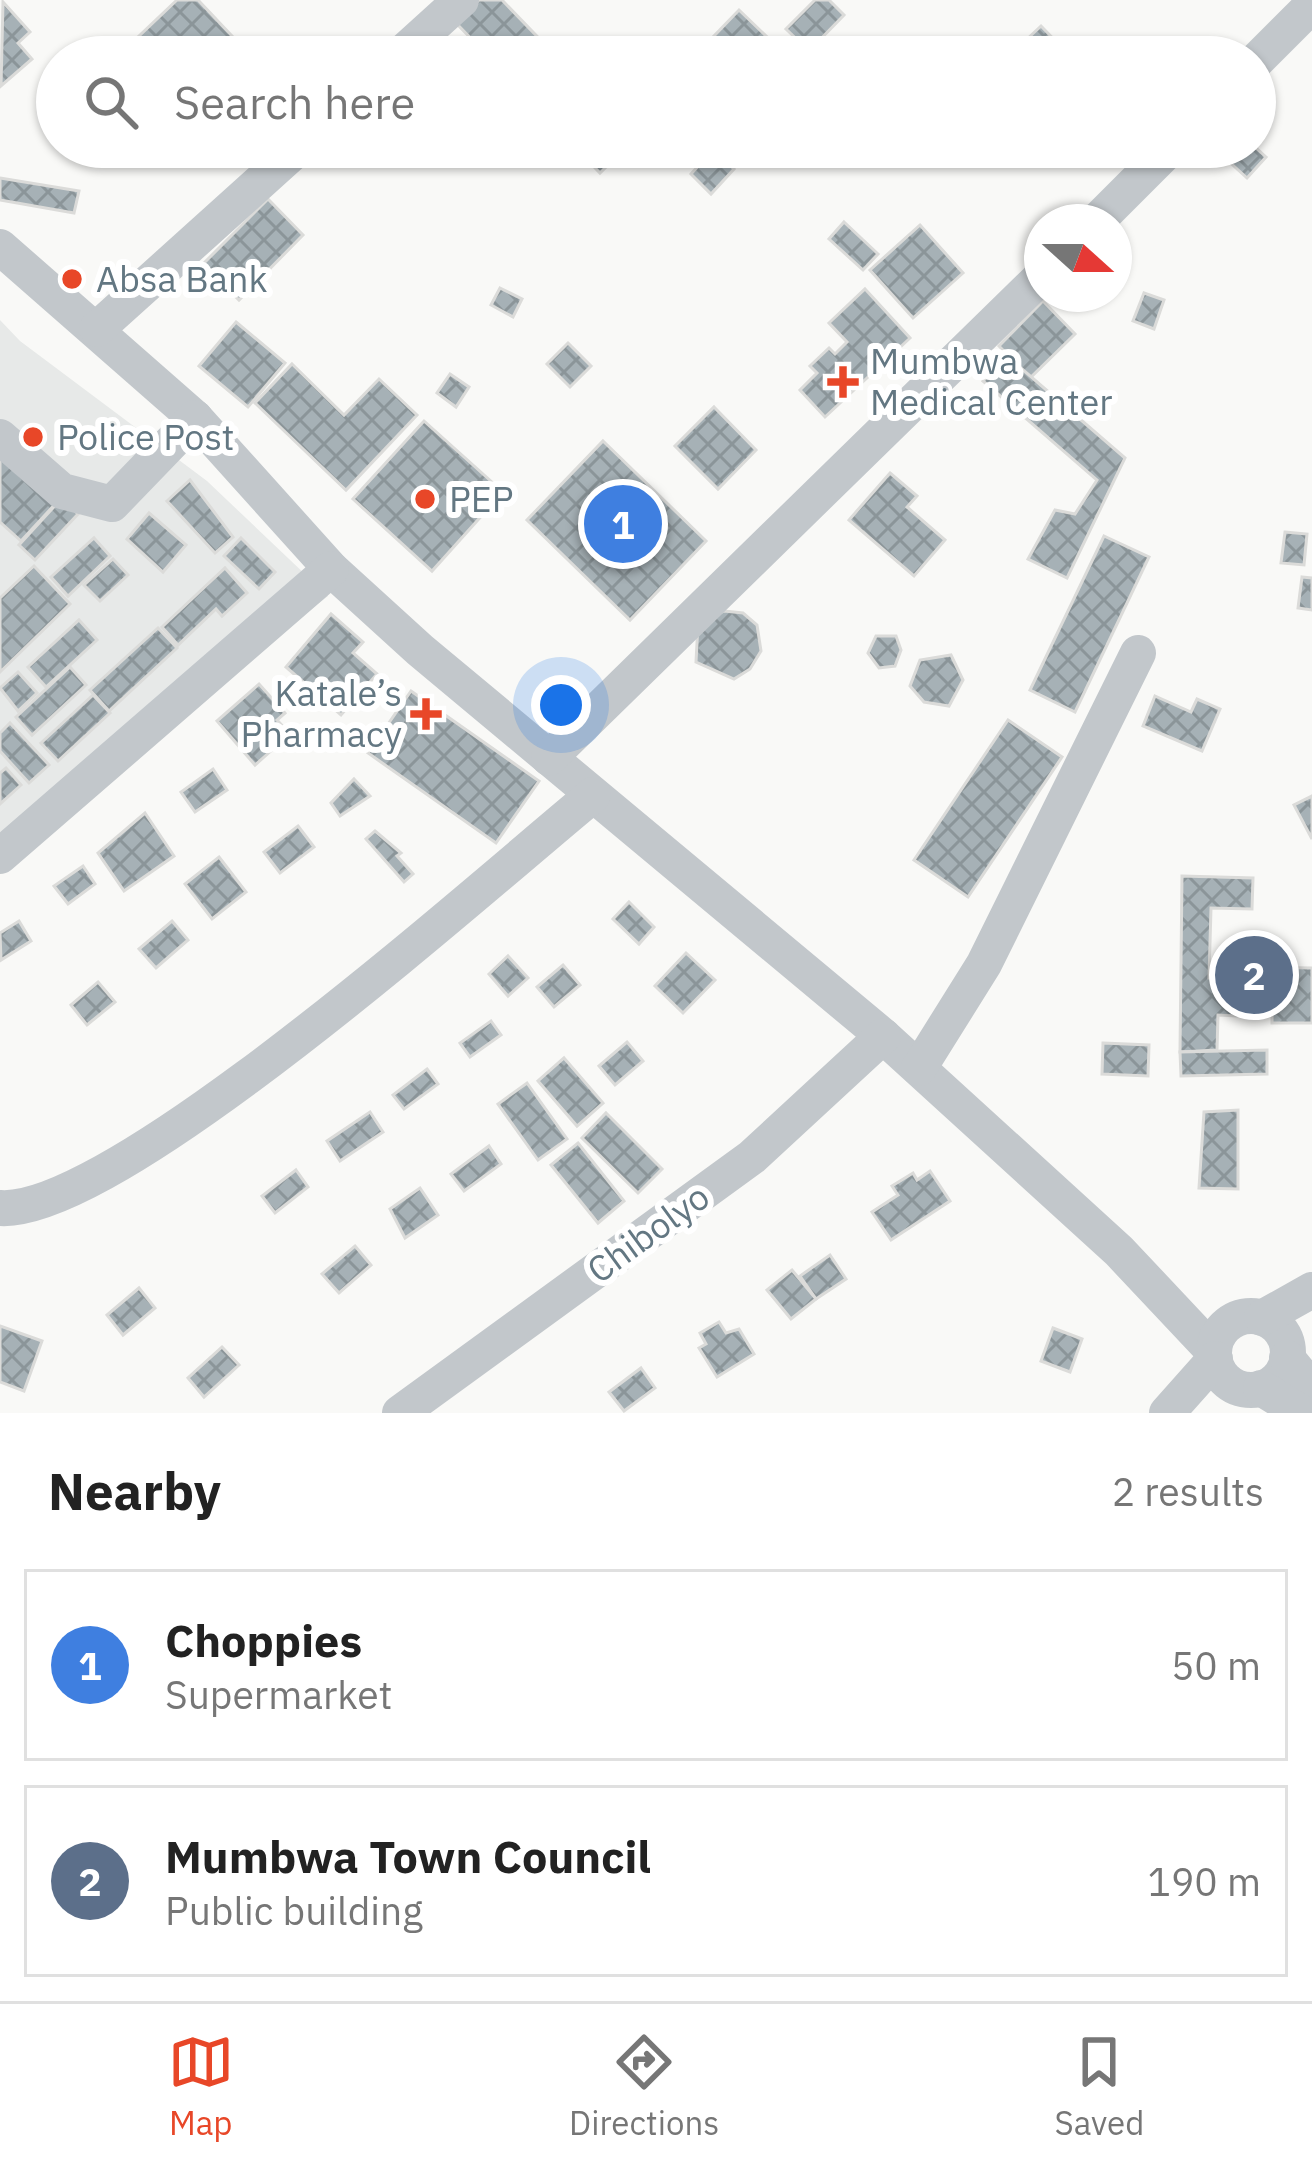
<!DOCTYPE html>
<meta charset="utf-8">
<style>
:root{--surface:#fff;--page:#f2f2f2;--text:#222;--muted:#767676;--line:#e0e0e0;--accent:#e84728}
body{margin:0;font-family:"IBM Plex Sans",sans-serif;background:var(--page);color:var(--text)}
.compass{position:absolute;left:1024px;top:204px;width:108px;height:108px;border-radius:50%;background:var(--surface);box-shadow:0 3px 9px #0004;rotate:111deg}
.you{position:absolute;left:561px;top:705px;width:42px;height:42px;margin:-30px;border:9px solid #fff;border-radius:50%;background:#1a73e8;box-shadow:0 0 0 18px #1a73e833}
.badge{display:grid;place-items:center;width:78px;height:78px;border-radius:50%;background:var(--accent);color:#fff;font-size:39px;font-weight:700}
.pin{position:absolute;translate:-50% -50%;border:6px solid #fff;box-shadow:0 3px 12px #0006}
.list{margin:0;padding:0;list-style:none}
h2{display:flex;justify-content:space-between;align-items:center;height:156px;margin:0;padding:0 48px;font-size:51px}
h2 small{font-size:39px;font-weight:400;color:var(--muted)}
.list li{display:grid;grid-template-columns:78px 1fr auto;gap:36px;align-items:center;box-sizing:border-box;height:192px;margin:0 24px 24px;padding:0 24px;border:3px solid var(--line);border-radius:0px}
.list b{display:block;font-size:45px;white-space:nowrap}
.list p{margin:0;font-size:39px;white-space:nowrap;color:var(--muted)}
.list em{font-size:39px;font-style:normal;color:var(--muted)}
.icon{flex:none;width:66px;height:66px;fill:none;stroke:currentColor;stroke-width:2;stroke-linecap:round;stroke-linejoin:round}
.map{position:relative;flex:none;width:1312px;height:1413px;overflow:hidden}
.search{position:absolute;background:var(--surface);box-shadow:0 3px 9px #0004;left:36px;right:36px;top:36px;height:132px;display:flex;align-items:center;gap:30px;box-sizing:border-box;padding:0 42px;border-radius:66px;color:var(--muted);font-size:45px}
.sheet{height:588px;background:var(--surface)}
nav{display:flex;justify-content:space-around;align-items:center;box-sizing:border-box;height:168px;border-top:3px solid var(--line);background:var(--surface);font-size:33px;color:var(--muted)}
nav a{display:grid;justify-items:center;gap:6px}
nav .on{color:var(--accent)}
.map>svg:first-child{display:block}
.built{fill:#e7e9e8}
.building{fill:url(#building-cross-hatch);stroke:#dbdbd9;stroke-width:3}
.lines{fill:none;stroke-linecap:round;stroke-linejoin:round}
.minor{stroke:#c2c7cb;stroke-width:36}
.poi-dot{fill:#e84728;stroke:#fff;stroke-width:4.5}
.labels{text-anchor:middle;stroke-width:12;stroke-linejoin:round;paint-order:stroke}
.poi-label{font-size:36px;fill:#637782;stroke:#fff;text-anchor:start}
.street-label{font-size:36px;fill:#637782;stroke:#fff}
</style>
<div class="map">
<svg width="1312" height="1413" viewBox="0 0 1312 1413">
<defs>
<pattern id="building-cross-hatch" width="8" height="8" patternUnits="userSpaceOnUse" patternTransform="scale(3)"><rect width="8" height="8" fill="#a6b1b6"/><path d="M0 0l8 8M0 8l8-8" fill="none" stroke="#8b9599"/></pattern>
</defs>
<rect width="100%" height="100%" fill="#f9f9f7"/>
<path class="built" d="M0 320 20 341 207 481 328 596 0 855Z"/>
<g class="building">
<path d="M177 0H198L249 54 117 57Z"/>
<path d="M479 0H502L557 57H489L456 23Z"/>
<path d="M815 0H829L844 15 809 51 786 29Z"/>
<path d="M3 2 30 32 18 43 32 59 1 86Z"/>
<path d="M739 10 788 57H737L714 36Z"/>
<path d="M1041 26 1071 57H1008Z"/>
<path d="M575 147H626L600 173Z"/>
<path d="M1213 147H1255L1266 157 1247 178Z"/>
<path d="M713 150 734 169 711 194 691 174Z"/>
<path d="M0 178 79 191 74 213 0 200Z"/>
<path d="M268 199 303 235 239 300 203 264Z"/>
<path d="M844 222 878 254 863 270 829 239Z"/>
<path d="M920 225 963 273 913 318 870 270Z"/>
<path d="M500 288 522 299 513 317 491 305Z"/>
<path d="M865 289 910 338 825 417 800 390 817 373 810 366 829 348 835 354 847 342 829 323Z"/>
<path d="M1144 293 1164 300 1154 329 1133 321Z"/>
<path d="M1043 301 1075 334 1030 378 999 346Z"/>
<path d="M236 322 285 363 248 407 199 366Z"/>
<path d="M568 343 591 366 570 387 547 364Z"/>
<path d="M1006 355 1125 458 1067 578 1028 559 1055 510 1075 514 1097 480 983 381Z"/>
<path d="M292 364 344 415 379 379 417 415 346 490 255 403Z"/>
<path d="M450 374 469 387 456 407 437 393Z"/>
<path d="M714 407 756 450 718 489 675 446Z"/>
<path d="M424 421 503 492 432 571 353 499Z"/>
<path d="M603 441 706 541 630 620 527 520Z"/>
<path d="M0 447 58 501 21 541 0 522Z"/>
<path d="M890 473 917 496 907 507 945 540 914 576 849 520Z"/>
<path d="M190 480 233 537 215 553 167 501Z"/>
<path d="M62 498 78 514 35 560 19 545Z"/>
<path d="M149 513 186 545 163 572 127 539Z"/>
<path d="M1285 532 1307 534 1304 565 1281 563Z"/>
<path d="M1104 536 1149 557 1075 712 1030 690Z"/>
<path d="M94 538 110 556 68 596 51 577Z"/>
<path d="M241 538 275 572 259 589 224 556Z"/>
<path d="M113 559 128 575 100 601 84 585Z"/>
<path d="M34 566 70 604 0 672V598Z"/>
<path d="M225 568 247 593 222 616 216 609 178 645 162 627Z"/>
<path d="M1302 577 1312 578V610L1298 608Z"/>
<path d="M724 611 743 613 757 625 761 651 750 669 734 679 696 662 698 624Z"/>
<path d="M331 614 363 642 353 653 377 674 341 715 286 667Z"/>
<path d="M79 620 97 640 46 687 28 667Z"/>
<path d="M158 628 177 648 109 711 90 690Z"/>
<path d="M876 636H896L901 650 895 666 879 668 868 653Z"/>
<path d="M951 655 963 680 949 706 924 702 910 686 920 660Z"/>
<path d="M70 667 86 685 32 735 16 717Z"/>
<path d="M18 672 37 693 18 711 0 688Z"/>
<path d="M259 684 285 713 277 720 290 734 255 765 217 721Z"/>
<path d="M411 691 539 781 496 843 368 753Z"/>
<path d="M93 695 110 713 58 761 41 743Z"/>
<path d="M1155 696 1191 712 1197 699 1220 709 1202 751 1143 726Z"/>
<path d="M1008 720 1062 757 968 897 914 860Z"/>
<path d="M10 723 49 765 29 783 0 751V733Z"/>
<path d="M6 768 21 785 0 804V773Z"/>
<path d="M213 769 227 790 195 812 181 792Z"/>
<path d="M354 779 370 796 340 816 331 803Z"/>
<path d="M1312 796V839L1294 805Z"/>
<path d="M145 813 174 856 124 891 98 853Z"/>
<path d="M298 826 314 847 280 873 264 852Z"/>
<path d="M375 831 401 853 397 856 413 874 404 882 366 839Z"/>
<path d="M219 857 246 892 212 919 185 884Z"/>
<path d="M83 866 95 884 68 904 54 886Z"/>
<path d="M1182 876 1253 878 1252 909 1211 908 1209 978 1237 979 1236 1016 1218 1015 1217 1050 1180 1052Z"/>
<path d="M629 902 654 927 639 944 613 919Z"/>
<path d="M19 921 31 941 1 960 0 933Z"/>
<path d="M172 921 188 940 156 968 139 949Z"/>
<path d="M686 953 715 980 683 1013 655 986Z"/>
<path d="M508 956 528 978 508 996 489 974Z"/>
<path d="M563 965 580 985 554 1007 537 987Z"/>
<path d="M1253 967 1312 968V1023H1272V991L1252 990Z"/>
<path d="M98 982 115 1002 87 1025 71 1005Z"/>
<path d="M491 1021 501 1035 470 1057 460 1043Z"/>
<path d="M627 1042 643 1061 615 1085 599 1066Z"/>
<path d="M1103 1043 1149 1045 1148 1076 1102 1074Z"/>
<path d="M1267 1050V1074L1181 1076 1180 1052Z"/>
<path d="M564 1058 603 1103 577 1126 538 1081Z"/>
<path d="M427 1069 438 1084 404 1109 393 1095Z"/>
<path d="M527 1083 567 1139 538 1160 498 1104Z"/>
<path d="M1238 1110V1189L1199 1188 1204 1112Z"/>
<path d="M370 1112 383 1132 340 1161 327 1141Z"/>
<path d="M606 1113 662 1169 638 1193 582 1138Z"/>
<path d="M578 1143 624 1201 598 1223 551 1165Z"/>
<path d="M489 1146 501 1164 464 1191 451 1174Z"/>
<path d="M296 1170 308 1187 275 1213 262 1196Z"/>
<path d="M930 1171 950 1201 891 1240 872 1212 898 1195 892 1186 913 1173 917 1180Z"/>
<path d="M420 1188 438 1215 405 1238 390 1209Z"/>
<path d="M355 1246 371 1265 339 1293 322 1274Z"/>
<path d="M830 1255 846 1279 816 1299 800 1276Z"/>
<path d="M792 1270 816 1299 791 1319 767 1290Z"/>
<path d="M139 1288 155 1308 123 1335 107 1315Z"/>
<path d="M719 1322 726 1333 739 1329 754 1354 717 1377 699 1348 706 1344 700 1333Z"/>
<path d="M0 1326 42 1341 24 1391 0 1382Z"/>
<path d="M1053 1328 1082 1339 1070 1372 1041 1361Z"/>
<path d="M222 1347 239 1365 204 1397 188 1378Z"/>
<path d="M641 1368 655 1388 624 1411 609 1392Z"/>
</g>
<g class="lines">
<g class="minor">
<path d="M398 57 461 0"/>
<path d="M1255 62 1312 5"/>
<path d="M1096 222 1171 147"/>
<path d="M0 247 195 418 331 569 420 650 883 1036 1119 1251 1214 1352"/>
<path d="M97 329 299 147"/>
<path d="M0 437 62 491 112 504 195 418"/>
<path d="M549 758 1042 276"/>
<path d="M0 856 331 569"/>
<path d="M919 1068 984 964 1138 653"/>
<path d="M0 1208C116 1216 489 880 593 795"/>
<circle cx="1251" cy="1353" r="37"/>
<path d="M1262 1318 1312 1290"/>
<path d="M1287 1358 1312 1389"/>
<path d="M1261 1388 1302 1413"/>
<path d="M400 1413 752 1157 883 1036"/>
<path d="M1167 1413 1215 1359"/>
</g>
</g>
<g class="poi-dot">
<circle cx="72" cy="279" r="12"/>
<path d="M837 364h12v12h12v12h-12v12h-12v-12h-12v-12h12z"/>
<circle cx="33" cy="437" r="12"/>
<circle cx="425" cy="499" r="12"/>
<path d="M420 696h12v12h12v12h-12v12h-12v-12h-12v-12h12z"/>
</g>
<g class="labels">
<g class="poi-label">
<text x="96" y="292">Absa Bank</text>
<text x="870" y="374">Mumbwa<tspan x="870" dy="41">Medical Center</tspan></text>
<text x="57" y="450">Police Post</text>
<text x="449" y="512">PEP</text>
<text x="402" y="706" text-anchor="end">Katale’s<tspan x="402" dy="41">Pharmacy</tspan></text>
</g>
<g class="street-label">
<text transform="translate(648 1233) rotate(-36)" y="13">Chibolyo</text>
</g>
</g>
</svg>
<svg class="compass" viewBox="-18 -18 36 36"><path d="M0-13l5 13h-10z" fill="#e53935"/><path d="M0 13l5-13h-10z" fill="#767676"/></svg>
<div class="you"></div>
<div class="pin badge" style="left:623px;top:524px;background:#3f7fe0">1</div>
<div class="pin badge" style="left:1254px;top:975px;background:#5c6f8a">2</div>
<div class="search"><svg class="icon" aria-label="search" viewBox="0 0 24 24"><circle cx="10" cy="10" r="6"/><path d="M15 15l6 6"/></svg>Search here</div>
</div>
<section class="sheet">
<h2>Nearby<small>2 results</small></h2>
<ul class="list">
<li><span class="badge" style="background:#3f7fe0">1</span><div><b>Choppies</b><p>Supermarket</p></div><em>50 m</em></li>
<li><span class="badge" style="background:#5c6f8a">2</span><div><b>Mumbwa Town Council</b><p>Public building</p></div><em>190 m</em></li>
</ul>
</section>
<nav>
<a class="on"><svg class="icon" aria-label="map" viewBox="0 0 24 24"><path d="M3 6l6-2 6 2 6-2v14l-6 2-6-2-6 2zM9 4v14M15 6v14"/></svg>Map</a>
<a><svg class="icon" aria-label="directions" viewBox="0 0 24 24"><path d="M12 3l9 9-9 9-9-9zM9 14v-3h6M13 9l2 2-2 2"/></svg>Directions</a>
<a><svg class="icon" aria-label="saved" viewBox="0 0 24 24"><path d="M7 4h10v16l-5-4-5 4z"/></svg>Saved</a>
</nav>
